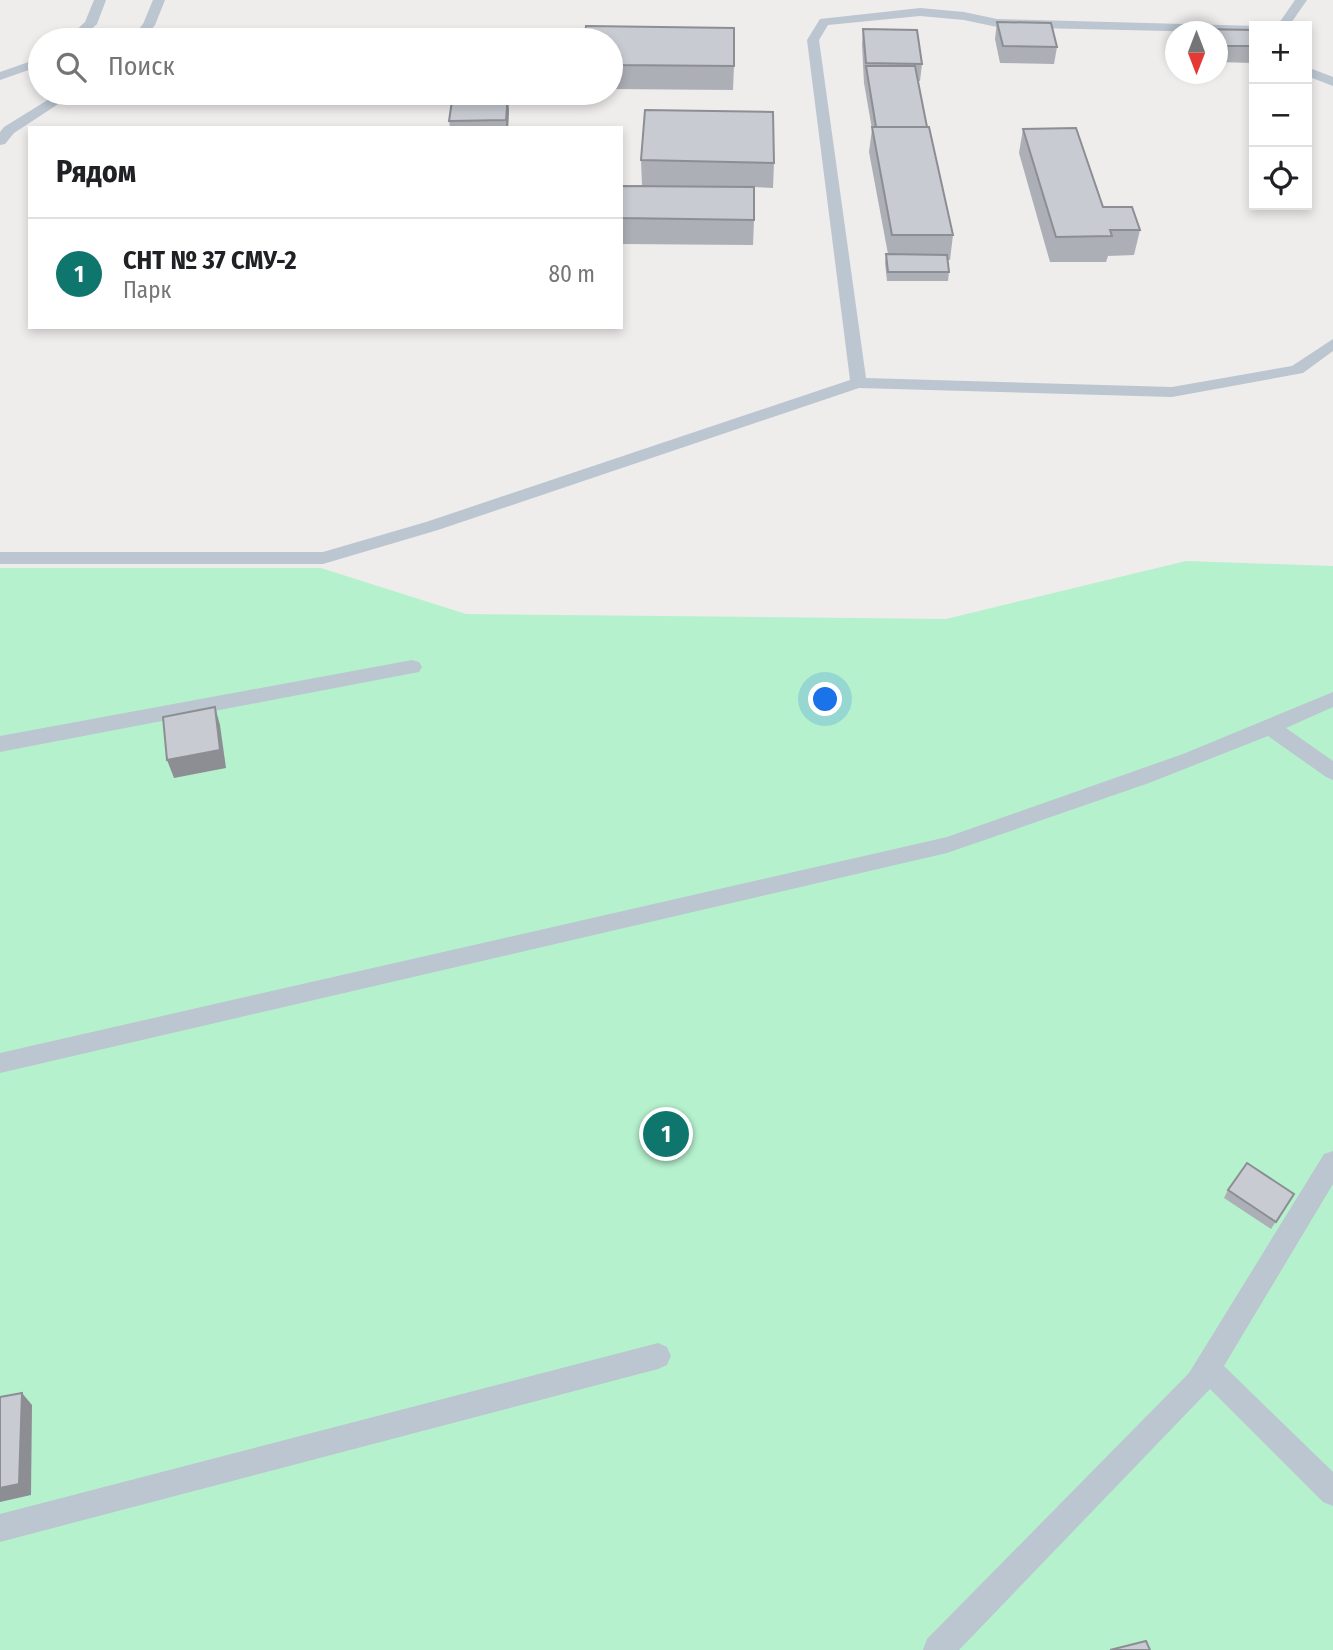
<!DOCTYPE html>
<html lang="ru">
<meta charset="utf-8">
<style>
:root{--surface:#fff;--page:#f2f2f2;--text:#202124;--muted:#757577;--line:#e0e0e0;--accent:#0f766e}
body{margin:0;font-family:"Fira Sans Condensed",sans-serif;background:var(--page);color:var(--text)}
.controls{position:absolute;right:21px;top:21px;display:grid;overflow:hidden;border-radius:0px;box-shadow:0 4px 10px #0003}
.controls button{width:63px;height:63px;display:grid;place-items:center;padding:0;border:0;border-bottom:2px solid var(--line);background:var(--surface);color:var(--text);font:35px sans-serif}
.compass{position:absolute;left:1165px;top:21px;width:63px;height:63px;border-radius:50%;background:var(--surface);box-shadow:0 4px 10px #0003;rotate:180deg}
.you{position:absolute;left:826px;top:700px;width:24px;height:24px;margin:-18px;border:5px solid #fff;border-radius:50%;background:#1a73e8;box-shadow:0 0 0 10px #1a73e833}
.badge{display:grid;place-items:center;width:46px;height:46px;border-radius:50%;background:var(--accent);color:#fff;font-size:23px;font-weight:700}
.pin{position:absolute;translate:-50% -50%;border:4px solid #fff;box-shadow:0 2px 7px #0006}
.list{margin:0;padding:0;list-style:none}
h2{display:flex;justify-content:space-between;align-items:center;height:91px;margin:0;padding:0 28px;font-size:30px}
h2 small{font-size:23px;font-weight:400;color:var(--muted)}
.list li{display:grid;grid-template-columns:46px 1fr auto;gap:21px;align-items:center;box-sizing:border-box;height:112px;padding:0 28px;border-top:2px solid var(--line)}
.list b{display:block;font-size:26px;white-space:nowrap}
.list p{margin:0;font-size:23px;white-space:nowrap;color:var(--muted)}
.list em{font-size:23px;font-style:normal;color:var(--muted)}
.icon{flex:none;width:38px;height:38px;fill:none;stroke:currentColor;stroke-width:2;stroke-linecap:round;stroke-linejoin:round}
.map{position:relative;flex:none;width:1333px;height:1650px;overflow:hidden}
.search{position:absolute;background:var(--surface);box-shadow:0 4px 10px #0003;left:28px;top:28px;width:595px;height:77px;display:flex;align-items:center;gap:18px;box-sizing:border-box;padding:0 24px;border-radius:38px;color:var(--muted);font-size:26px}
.panel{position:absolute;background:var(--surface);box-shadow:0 4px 10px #0003;left:28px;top:126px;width:595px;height:203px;border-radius:0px}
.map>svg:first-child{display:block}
.green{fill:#b6f1ce}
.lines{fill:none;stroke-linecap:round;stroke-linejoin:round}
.service{fill:#bbc6d0;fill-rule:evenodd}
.wall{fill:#acafb5}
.shaded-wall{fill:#8c8e93}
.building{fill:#c8cbd2;stroke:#8c8e93;stroke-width:2}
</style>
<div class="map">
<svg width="1333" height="1650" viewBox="0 0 1333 1650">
<rect width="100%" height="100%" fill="#efecec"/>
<path class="green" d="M1186 561 1333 566V1650H0V568H321L466 614 946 619Z"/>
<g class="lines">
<g class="service">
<path d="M94 0H106L97 24 79 40H66L85 22Z"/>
<path d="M153 0H165L155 25 143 40H130L143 24Z"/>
<path d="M1295 0H1307L1289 26H1277Z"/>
<path d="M920 8 964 12 997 19 1258 26H1254V33L997 27 964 20 920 16 828 25 819 40 866 378 1172 387 1292 366 1333 339V351L1303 373 1172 397 859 388 438 530 323 564H0V552H323L426 522 850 380 807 40 820 19Z"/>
<path d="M40 58V66L0 80V72Z"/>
<path d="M1307 67 1333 77V86L1307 76Z"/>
<path d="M59 93H75L14 133 5 144 0 145V132L4 127Z"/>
<path d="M412 660 419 662 422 667 419 672 0 752V736Z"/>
<path d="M1333 692V707L1286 728 1333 761V780L1326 777 1268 736 1149 783 947 853 0 1073V1053L947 837 1183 754Z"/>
<path d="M1333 1151V1184L1224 1366 1333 1472V1506L1323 1502 1210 1389 959 1650H923L927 1639 1189 1373 1324 1154Z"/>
<path d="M658 1343 667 1347 671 1356 667 1365 658 1369 0 1542V1514Z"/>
</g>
</g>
<g class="wall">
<path d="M997 22 1057 47 1054 64 1000 63 995 39Z"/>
<path d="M863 29 922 64 920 81H918L927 127 953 235 950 260H947L949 272 948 281H887L885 263 886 254H888L869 152 872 129 864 83 862 45Z"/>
<path d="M1196 29 1254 30V63L1217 62V32H1195Z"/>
<path d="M611 40 734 66 733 90 611 89Z"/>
<path d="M509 111 508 128H450L449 121Z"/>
<path d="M1023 129 1103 207 1140 230 1134 255 1108 256 1106 262H1050L1019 153Z"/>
<path d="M641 160 774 163 773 188 754 187V220L753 245 621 244V186L642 185Z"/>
<path d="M1228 1190 1294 1194 1271 1229 1224 1198Z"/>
</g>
<g class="shaded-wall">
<path d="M508 94 509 111 508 128H506V120Z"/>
<path d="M215 707 220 725 226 768 174 778 167 760Z"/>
<path d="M22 1393 32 1405 31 1495 0 1502V1488Z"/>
</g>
<g class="building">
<path d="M997 22 1051 23 1057 47 1003 46Z"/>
<path d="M586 26 734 28V66L611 65V40H584Z"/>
<path d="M863 29 917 30 922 64 866 63Z"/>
<path d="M1196 29 1254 30V46H1217V32H1197Z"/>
<path d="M866 66H915L927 127H876Z"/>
<path d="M453 94H508L506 120 449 121Z"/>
<path d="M645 110 773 112 774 163 641 160Z"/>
<path d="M872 127H929L953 235H892Z"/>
<path d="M1076 128 1103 207H1132L1140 230H1110L1112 236 1056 237 1023 129Z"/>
<path d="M621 186 754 187V220L621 218Z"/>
<path d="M886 254 947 255 949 272H888Z"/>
<path d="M215 707 220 750 167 760 163 717Z"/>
<path d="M1247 1163 1294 1194 1276 1222 1228 1190Z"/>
<path d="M22 1393 19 1484 0 1488V1397Z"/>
<path d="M1146 1641 1150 1650H1110Z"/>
</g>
</svg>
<div class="controls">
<button>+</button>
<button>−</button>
<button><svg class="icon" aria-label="locate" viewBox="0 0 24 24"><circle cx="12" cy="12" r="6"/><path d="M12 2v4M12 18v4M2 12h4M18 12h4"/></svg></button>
</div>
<svg class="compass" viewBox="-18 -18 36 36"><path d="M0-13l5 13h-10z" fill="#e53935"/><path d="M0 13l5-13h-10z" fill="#757577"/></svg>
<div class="you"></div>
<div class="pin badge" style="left:666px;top:1134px">1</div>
<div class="search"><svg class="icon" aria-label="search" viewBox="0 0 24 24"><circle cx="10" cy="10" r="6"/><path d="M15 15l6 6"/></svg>Поиск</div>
<section class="panel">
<h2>Рядом<small></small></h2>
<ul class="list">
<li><span class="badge">1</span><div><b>СНТ № 37 СМУ-2</b><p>Парк</p></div><em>80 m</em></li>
</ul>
</section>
</div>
